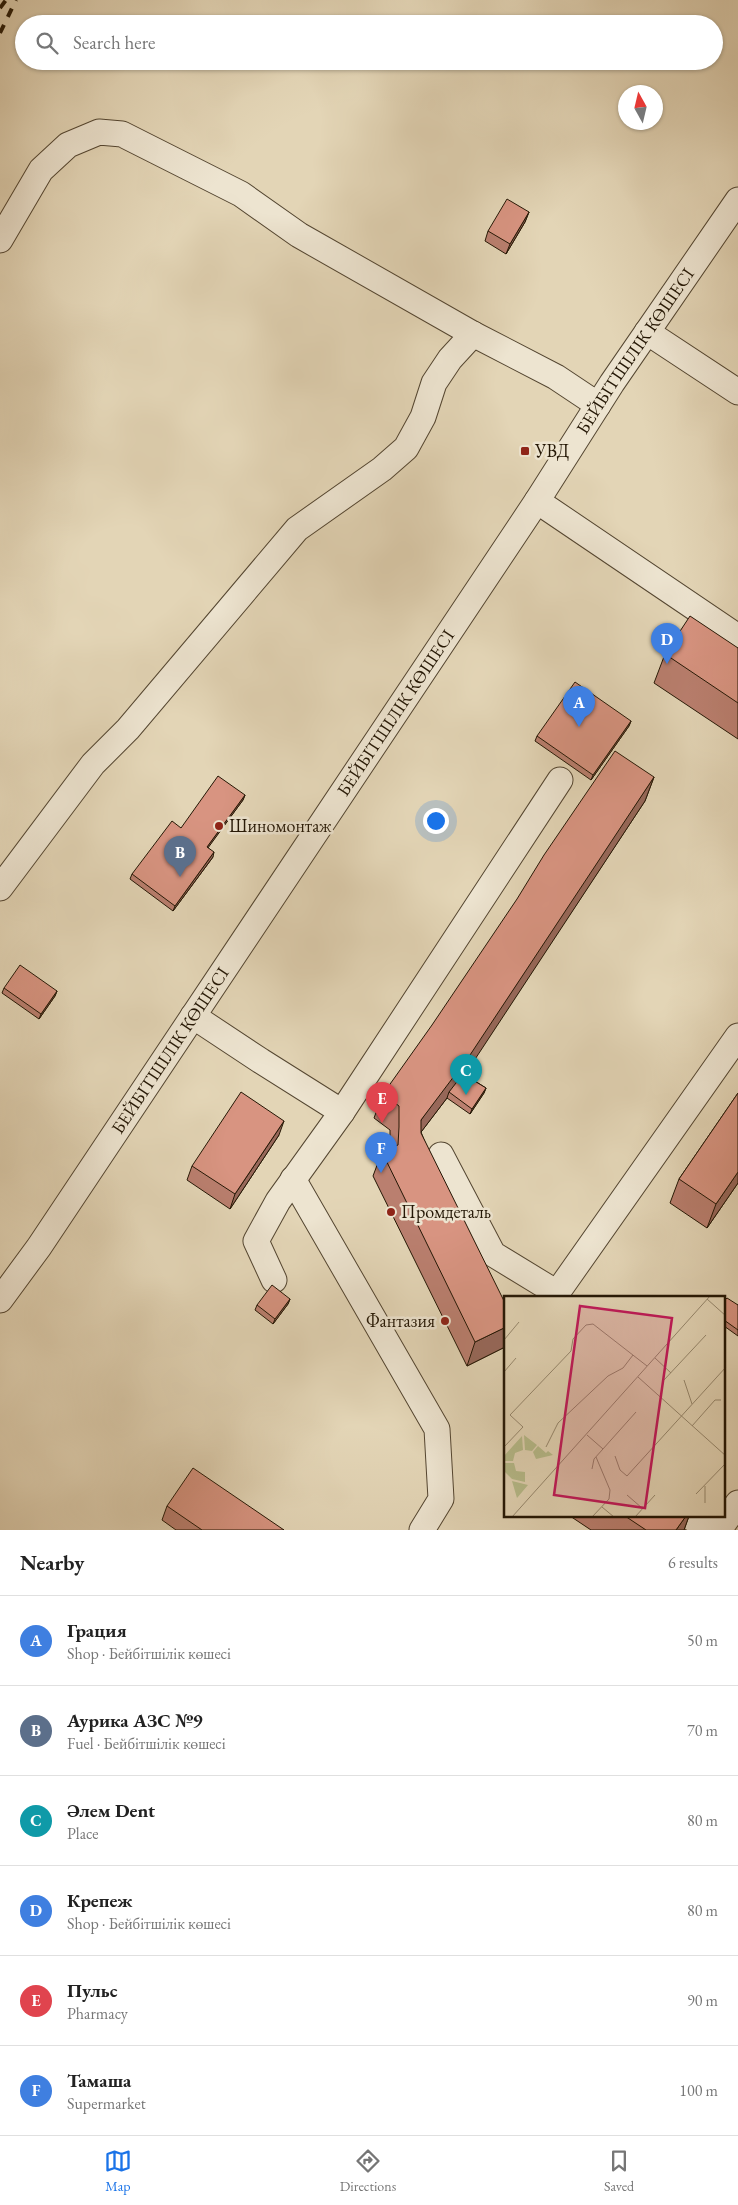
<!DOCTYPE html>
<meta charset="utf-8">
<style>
:root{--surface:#fff;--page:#f2f2f2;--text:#222;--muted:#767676;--line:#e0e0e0;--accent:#1a73e8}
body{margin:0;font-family:"EB Garamond",serif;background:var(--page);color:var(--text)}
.compass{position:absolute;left:618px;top:85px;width:45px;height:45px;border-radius:50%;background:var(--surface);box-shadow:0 1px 4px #0004;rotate:352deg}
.you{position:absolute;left:435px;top:820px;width:18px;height:18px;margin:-12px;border:4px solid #fff;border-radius:50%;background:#1a73e8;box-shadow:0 0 0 8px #1a73e833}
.badge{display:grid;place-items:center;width:32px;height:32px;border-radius:50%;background:var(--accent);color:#fff;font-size:16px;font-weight:700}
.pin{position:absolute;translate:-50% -41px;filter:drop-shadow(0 1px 2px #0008)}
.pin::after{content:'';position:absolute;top:26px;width:18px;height:15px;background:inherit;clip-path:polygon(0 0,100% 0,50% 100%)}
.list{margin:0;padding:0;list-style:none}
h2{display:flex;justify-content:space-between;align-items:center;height:65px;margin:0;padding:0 20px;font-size:21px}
h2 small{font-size:16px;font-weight:400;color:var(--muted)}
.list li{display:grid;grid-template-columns:32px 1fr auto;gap:15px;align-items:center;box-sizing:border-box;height:90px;padding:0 20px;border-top:1px solid var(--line)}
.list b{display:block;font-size:19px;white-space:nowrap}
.list p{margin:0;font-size:16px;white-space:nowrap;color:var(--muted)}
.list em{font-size:16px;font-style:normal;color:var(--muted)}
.icon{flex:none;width:28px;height:28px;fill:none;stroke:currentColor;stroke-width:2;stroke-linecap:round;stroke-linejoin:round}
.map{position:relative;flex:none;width:738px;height:1530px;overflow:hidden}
.search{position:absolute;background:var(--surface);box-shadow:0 1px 4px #0004;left:15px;right:15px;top:15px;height:55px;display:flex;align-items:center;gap:12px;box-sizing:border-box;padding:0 18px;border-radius:28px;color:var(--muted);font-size:19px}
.sheet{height:605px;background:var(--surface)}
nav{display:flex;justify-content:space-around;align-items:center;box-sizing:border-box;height:70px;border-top:1px solid var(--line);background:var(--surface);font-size:14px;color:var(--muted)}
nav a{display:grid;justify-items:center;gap:2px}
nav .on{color:var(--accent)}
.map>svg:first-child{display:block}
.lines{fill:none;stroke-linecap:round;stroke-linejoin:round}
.minor-casing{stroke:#544631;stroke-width:27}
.minor{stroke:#ede4d0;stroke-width:25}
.rail{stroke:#241705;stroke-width:4;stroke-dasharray:9 9;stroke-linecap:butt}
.wall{fill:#ba7f6f;stroke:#241705}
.shaded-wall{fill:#97685a;stroke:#241705}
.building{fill:#d89481;stroke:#241705}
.poi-dot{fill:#8f2418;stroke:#ede4d0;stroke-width:2}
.labels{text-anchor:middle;stroke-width:5;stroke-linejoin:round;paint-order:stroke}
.street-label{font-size:18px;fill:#241705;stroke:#ede4d0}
.poi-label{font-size:18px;fill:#241705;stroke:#ede4d0;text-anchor:start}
.inset-road{fill:none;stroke:#97896f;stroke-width:1}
.view{fill:#c2185b;fill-opacity:0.15;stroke:#c2185b;stroke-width:2.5}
.inset-edge{fill:none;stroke:#241705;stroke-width:2.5}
</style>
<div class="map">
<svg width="738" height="1530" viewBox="0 0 738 1530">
<rect width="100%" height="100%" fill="#e3d5b6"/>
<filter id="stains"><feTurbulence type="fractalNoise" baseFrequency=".004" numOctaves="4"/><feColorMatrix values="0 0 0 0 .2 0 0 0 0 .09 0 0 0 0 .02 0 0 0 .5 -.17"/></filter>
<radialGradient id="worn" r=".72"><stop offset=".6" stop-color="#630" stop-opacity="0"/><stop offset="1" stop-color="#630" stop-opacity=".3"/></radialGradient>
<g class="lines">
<defs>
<g id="minor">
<path d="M0 240 41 170 68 145 99 132 122 134 241 194 299 235 473 334 556 377 598 405"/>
<path d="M647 332 738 392"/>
<path d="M537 501 738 637"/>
<path d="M0 888 93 764 128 729 297 529 382 469 406 448 423 417 434 383 450 359 473 334"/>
<path d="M193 1016 261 1061 342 1112"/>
<path d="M441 1155 493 1254 557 1293 738 1036"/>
<path d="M293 1179 437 1429 441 1499 422 1530"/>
<path d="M274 1280 256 1241 278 1201 342 1112 560 780"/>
<path id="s1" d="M0 1300 39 1247 537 501 612 383 738 200"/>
<path d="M689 1516 709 1530"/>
<path d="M719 1530 738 1503"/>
</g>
</defs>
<use href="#minor" class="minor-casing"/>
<use href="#minor" class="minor"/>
<g class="rail">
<path d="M0 8 6 0"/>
<path d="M0 33 16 0"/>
</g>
</g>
<g class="wall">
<path d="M529 212 525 222 506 254 485 241 488 231Z"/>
<path d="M738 648V739L654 683 665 654Z"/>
<path d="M631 721 629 726 591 780 535 741 537 736Z"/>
<path d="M654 777 645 801 464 1074 486 1088 484 1093 470 1114 447 1098 421 1132 505 1347 467 1366 373 1176 382 1152 390 1149V1130L374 1118 383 1094Z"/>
<path d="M245 795 243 800 208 847 213 857 173 911 130 879 132 874 181 828Z"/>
<path d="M4 988 57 991 55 996 39 1019 2 993Z"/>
<path d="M738 1093V1183L707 1228 670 1203 679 1179Z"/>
<path d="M279 1135 230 1209 187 1180 192 1166Z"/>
<path d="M290 1299 288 1304 273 1324 255 1310 257 1305Z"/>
<path d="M724 1301 738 1305V1336L724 1326Z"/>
<path d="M167 1506 284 1530H176L162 1520Z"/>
<path d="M570 1516H689L684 1530H591Z"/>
</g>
<g class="shaded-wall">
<path d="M529 212 525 222 506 254 510 244Z"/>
<path d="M631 721 629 726 591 780 593 775Z"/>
<path d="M654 777 645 801 462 1079 449 1092 447 1098 412 1144 421 1120Z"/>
<path d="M245 795 243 800 205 852 207 847Z"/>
<path d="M214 852 213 857 173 911 175 906Z"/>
<path d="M57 991 55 996 39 1019 41 1014Z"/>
<path d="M486 1088 484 1093 470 1114 472 1109Z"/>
<path d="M284 1121 279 1135 230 1209 235 1194Z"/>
<path d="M738 1172V1183L707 1228 716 1204Z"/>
<path d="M290 1299 288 1304 273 1324 275 1319Z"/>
<path d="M506 1327 505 1347 467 1366 475 1342Z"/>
<path d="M686 1516H689L684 1530H676Z"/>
</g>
<g class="building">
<path d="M507 199 529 212 510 244 488 231Z"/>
<path d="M690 616 738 648V703L665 654Z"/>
<path d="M575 682 631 721 593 775 537 736Z"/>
<path d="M615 751 654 777 470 1055 421 1120V1133L506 1305V1327L475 1342 382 1152 398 1145 399 1127V1106L383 1094 432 1025 517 899 544 855Z"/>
<path d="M218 776 245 795 207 847 214 852 175 906 132 874 172 821 181 828Z"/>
<path d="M20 965 57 991 41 1014 4 988Z"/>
<path d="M463 1074 486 1088 472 1109 449 1092Z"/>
<path d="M241 1092 284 1121 235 1194 192 1166Z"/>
<path d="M738 1093V1172L716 1204 679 1179Z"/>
<path d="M272 1285 290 1299 275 1319 257 1305Z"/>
<path d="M727 1298 738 1305V1330L724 1320V1301Z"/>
<path d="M193 1468 284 1530H202L167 1506Z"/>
<path d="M625 1516H686L676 1530H646Z"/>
</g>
<g class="poi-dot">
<rect x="520" y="446" width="10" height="10" rx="2.5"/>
<circle cx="219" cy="826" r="5"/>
<circle cx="391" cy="1212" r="5"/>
<circle cx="445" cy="1321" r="5"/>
</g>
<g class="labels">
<g class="street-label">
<text dy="6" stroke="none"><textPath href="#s1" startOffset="1142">БЕЙБІТШІЛІК КӨШЕСІ</textPath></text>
<text dy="6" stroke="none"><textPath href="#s1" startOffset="708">БЕЙБІТШІЛІК КӨШЕСІ</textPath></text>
<text dy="6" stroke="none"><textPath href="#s1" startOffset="302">БЕЙБІТШІЛІК КӨШЕСІ</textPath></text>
</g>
<g class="poi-label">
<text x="535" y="457">УВД</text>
<text x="229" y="832">Шиномонтаж</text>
<text x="401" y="1218">Промдеталь</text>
<text x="435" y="1327" text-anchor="end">Фантазия</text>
</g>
</g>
<g transform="translate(504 1296)">
<rect width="221" height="221" fill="#e3d5b6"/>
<path d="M20 139 33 149 28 155 21 154ZM18 140 19 154 11 157 9 165H0V160ZM34 150 42 157 44 155 49 159 32 163 29 156ZM0 167H10L12 175 21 176V186L8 183 0 175ZM8 185 24 189 13 202Z" fill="#b7bc8b"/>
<path class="inset-road" d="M203 3 222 20M0 44 15 26M151 62 167 77M0 76 12 62M134 81 222 160M160 84 202 39M180 84 188 108M188 130 211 104H217M83 139 99 153M0 151 19 131 6 119 67 55 69 43 82 29 89 28 143 70M42 151 54 127 104 80 119 72 129 59M111 160 116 174 123 180 222 71M88 173 90 163 132 116M201 190V207M192 198 222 167M123 199 138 212M98 211 110 221M8 221 206 0M88 221 105 203 106 194 92 161M131 221 151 199"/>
<path class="view" d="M76 10 168 22 141 212 50 199Z"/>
<rect width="221" height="221" class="inset-edge"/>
</g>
<rect width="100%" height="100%" filter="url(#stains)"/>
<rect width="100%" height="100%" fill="url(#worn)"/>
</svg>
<svg class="compass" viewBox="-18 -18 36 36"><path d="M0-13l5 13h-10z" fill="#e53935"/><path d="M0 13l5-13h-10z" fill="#767676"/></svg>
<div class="you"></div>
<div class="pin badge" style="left:579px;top:727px;background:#3f7fe0">A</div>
<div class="pin badge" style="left:180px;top:877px;background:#5c6f8a">B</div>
<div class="pin badge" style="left:466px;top:1095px;background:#0f9aa8">C</div>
<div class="pin badge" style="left:667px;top:664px;background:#3f7fe0">D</div>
<div class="pin badge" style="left:382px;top:1123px;background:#e0444e">E</div>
<div class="pin badge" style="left:381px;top:1173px;background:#3f7fe0">F</div>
<div class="search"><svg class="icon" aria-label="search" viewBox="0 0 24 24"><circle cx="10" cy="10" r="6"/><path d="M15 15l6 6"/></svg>Search here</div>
</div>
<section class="sheet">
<h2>Nearby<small>6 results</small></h2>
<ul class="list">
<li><span class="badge" style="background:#3f7fe0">A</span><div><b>Грация</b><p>Shop · Бейбітшілік көшесі</p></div><em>50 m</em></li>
<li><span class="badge" style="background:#5c6f8a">B</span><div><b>Аурика АЗС №9</b><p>Fuel · Бейбітшілік көшесі</p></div><em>70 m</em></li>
<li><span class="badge" style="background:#0f9aa8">C</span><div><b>Әлем Dent</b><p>Place</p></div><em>80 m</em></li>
<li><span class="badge" style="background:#3f7fe0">D</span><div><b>Крепеж</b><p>Shop · Бейбітшілік көшесі</p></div><em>80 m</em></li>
<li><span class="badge" style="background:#e0444e">E</span><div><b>Пульс</b><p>Pharmacy</p></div><em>90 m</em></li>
<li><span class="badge" style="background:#3f7fe0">F</span><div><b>Тамаша</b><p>Supermarket</p></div><em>100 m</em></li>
</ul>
</section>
<nav>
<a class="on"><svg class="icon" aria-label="map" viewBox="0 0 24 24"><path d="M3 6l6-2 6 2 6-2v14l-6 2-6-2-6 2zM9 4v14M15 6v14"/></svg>Map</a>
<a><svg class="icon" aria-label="directions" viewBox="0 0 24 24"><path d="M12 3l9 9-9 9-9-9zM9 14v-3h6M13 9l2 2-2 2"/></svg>Directions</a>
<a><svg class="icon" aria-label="saved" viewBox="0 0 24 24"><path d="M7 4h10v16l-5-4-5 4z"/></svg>Saved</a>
</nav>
